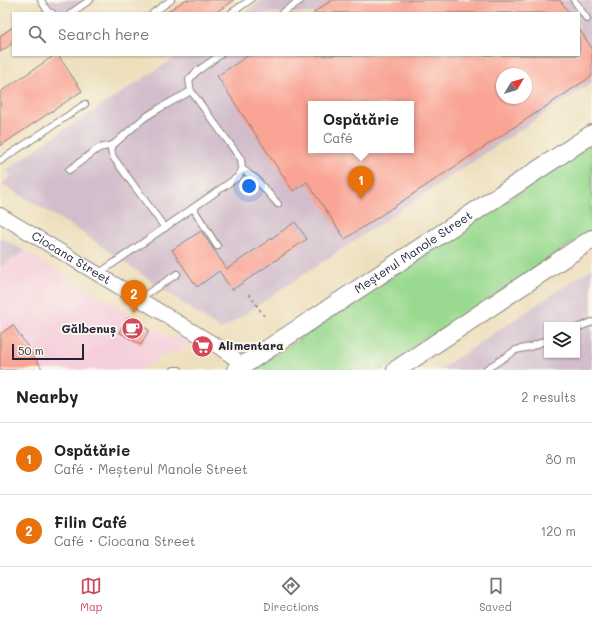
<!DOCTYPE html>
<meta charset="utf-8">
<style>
:root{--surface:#fff;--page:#f6f6f6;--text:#202124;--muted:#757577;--line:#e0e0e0;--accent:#d1495b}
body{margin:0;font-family:Mali,sans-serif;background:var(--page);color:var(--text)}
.controls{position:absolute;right:12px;bottom:12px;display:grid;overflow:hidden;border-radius:0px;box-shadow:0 1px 3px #0004}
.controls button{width:36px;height:36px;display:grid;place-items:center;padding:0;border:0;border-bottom:1px solid var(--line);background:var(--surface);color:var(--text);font:20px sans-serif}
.compass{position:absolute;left:496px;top:68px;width:36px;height:36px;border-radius:50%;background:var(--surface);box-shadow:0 1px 3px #0004;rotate:52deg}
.scale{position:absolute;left:12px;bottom:10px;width:72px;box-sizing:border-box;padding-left:4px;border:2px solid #22223b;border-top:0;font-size:11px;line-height:14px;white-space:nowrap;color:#22223b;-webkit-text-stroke:3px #fbf7ec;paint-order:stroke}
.you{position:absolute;left:249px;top:186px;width:14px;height:14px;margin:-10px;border:3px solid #fff;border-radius:50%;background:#1a73e8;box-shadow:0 0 0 6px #1a73e833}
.badge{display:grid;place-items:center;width:26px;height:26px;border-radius:50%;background:var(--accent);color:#fff;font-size:13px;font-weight:700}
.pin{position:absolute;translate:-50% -33px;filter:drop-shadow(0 1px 2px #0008)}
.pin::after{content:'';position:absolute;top:21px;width:14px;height:12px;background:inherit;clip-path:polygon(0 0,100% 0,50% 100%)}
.popup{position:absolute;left:308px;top:101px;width:106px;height:52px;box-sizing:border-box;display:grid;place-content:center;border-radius:0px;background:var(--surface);filter:drop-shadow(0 1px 3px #0005);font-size:13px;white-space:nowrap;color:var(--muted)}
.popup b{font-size:15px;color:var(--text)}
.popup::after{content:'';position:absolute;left:50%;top:100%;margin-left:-8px;border:8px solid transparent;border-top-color:var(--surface)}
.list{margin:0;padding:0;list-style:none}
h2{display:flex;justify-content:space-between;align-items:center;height:52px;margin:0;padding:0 16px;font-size:17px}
h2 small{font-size:13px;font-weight:400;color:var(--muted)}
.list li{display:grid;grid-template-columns:26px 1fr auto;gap:12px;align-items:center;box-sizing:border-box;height:72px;padding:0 16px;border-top:1px solid var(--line)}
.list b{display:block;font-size:15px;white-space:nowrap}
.list p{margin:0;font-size:13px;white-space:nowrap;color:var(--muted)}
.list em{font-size:13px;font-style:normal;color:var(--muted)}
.icon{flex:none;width:22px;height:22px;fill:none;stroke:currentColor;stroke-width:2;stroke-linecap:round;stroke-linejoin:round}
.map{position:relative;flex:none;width:592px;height:370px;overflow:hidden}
.search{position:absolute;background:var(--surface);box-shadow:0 1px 3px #0004;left:12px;right:12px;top:12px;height:44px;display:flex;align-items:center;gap:10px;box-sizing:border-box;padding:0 14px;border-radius:0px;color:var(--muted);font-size:15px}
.sheet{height:196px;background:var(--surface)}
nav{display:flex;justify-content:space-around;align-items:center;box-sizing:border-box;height:56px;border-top:1px solid var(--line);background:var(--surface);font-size:11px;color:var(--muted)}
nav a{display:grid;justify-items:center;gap:2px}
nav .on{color:var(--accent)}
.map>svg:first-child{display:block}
.built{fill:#f5cfdb}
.industrial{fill:#d1bdcc;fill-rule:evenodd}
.green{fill:#9ada90;stroke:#5e7e66}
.building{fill:#f9a494;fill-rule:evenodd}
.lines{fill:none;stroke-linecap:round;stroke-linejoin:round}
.service-casing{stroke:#88807c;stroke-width:8}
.tertiary-casing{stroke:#88807c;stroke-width:16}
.primary-casing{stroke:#88807c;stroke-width:20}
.path{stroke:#88807c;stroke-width:1.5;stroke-dasharray:3 3;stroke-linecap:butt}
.service{stroke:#fff;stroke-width:6}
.tertiary{stroke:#fff;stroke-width:14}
.primary{stroke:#fff;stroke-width:18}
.labels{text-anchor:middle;stroke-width:4;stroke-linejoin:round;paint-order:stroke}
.street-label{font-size:12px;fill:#22223b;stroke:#fbf7ec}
.poi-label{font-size:12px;font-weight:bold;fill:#22223b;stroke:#fbf7ec;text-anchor:end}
</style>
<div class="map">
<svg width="592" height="370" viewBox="0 0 592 370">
<rect width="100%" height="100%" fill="#fbf7ec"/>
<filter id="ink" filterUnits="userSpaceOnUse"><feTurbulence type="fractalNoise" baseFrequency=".025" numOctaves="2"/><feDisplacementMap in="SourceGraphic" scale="8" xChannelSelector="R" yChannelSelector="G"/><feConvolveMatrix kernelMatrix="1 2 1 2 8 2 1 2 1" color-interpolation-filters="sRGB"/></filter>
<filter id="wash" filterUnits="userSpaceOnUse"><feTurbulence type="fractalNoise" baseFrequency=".012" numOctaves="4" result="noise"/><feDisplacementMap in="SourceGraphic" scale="16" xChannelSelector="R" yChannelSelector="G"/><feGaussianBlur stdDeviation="0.9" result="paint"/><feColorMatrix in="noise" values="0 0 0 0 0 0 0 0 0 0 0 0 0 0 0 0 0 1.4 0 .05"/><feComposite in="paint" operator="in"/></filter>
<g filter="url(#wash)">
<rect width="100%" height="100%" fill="#eddfbc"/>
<path class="built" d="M25 251 173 340 175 335 190 344 174 355 173 349 140 370H0V267Z"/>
<g class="industrial">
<path d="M48 0H97L78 13H58Z"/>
<path d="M263 0H592V82L221 330 80 231 2 184 11 176 7 170 44 143 179 55H579V13H243ZM502 74H526V98H502ZM311 104H411V150H311Z"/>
<path d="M0 237 25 251 0 267Z"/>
<path d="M592 268V370H439ZM547 325H577V355H547Z"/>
</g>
<path class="green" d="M592 144V230L383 370H258L259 366Z"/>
<g id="blocks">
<g class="building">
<path d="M185 0H234L215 13H166Z"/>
<path d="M332 0H560L569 13H313Z"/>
<path d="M13 27V43L0 52V36Z"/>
<path d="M579 29 592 48V76L345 239 307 182 293 191 217 76 249 55H579ZM502 74H526V98H502ZM311 104H411V150H311Z"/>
<path d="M55 55H58L82 91 0 146V92Z"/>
<path d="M295 222 307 239 232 290 219 271 197 287 172 250 201 231 227 269Z"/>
<path d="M128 317 149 330 141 345 119 332Z"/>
<path d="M13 325 43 370H0V334Z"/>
</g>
</g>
</g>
<g filter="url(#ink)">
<use href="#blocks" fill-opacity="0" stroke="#88807c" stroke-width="1"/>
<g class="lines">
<defs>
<g id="service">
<path d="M41 0 48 12 52 13"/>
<path d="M574 0 587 19"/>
<path d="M71 13 90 0"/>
<path d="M153 13 171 0"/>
<path d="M231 13 250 0"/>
<path d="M282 13 301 0"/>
<path d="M0 161 85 104"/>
<path d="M242 169 256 179 278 204"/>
<path d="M69 170 99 148 113 145"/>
<path d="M193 208 217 246"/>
<path d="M165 228 113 157 111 151 113 145 144 118 160 108 191 91"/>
<path d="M98 274 239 176 242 169 241 159 191 91 189 80 196 72 220 55"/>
<path d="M139 299 177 274"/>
<path d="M577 328 592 322"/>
<path d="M174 370H179"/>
<path d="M485 370 516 350 530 347 547 340"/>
</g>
<g id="tertiary">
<path id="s1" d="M0 215 222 349 233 357 242 366"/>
</g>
<g id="primary">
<path id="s2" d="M236 370 592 134"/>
<path d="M396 370 592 239"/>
</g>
</defs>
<use href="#service" class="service-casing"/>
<use href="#tertiary" class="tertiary-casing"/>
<use href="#primary" class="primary-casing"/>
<path class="path" d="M249 294 264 316"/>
<use href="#service" class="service"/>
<use href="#tertiary" class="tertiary"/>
<use href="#primary" class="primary"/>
</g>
</g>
<defs>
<symbol id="cafe-disc" viewBox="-11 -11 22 22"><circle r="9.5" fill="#d1495b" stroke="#fbf7ec"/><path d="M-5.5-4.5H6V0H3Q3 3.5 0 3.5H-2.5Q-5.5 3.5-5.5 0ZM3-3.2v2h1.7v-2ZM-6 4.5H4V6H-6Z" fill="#fff"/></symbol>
<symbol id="supermarket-disc" viewBox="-11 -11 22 22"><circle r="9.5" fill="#d1495b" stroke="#fbf7ec"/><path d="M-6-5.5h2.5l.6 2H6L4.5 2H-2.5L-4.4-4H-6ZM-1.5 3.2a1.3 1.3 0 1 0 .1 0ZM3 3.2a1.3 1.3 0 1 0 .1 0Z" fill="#fff"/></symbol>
</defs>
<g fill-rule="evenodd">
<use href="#cafe-disc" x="120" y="316" width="25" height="25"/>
<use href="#supermarket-disc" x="190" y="334" width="25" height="25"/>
</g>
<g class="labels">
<g class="street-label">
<text dy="4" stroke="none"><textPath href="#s2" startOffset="213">Meșterul Manole Street</textPath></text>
<text dy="4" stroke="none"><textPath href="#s1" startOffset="83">Ciocana Street</textPath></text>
</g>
<g class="poi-label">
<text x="116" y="333">Gălbenuș</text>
<text x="218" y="350" text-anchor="start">Alimentara</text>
</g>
</g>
</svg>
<div class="controls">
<button><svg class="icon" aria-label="layers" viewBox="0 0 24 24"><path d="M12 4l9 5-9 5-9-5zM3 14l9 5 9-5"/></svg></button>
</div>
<svg class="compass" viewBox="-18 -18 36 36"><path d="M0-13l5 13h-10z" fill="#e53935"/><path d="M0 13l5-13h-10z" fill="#757577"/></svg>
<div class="scale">50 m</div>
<div class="you"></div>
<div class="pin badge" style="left:361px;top:199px;background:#e8710a">1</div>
<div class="popup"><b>Ospătărie</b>Café</div>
<div class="pin badge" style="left:134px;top:313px;background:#e8710a">2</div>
<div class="search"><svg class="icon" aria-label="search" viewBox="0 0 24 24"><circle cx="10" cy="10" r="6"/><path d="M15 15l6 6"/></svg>Search here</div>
</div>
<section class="sheet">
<h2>Nearby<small>2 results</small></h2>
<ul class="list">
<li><span class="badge" style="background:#e8710a">1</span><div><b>Ospătărie</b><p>Café · Meșterul Manole Street</p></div><em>80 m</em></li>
<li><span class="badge" style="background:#e8710a">2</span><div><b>Filin Café</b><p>Café · Ciocana Street</p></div><em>120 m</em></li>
</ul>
</section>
<nav>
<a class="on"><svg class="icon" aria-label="map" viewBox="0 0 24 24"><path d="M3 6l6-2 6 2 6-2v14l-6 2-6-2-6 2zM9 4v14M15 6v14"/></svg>Map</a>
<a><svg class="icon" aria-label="directions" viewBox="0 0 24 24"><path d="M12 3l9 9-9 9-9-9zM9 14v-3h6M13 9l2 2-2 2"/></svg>Directions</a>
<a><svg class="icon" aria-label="saved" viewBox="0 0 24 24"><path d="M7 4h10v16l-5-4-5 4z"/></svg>Saved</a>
</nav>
